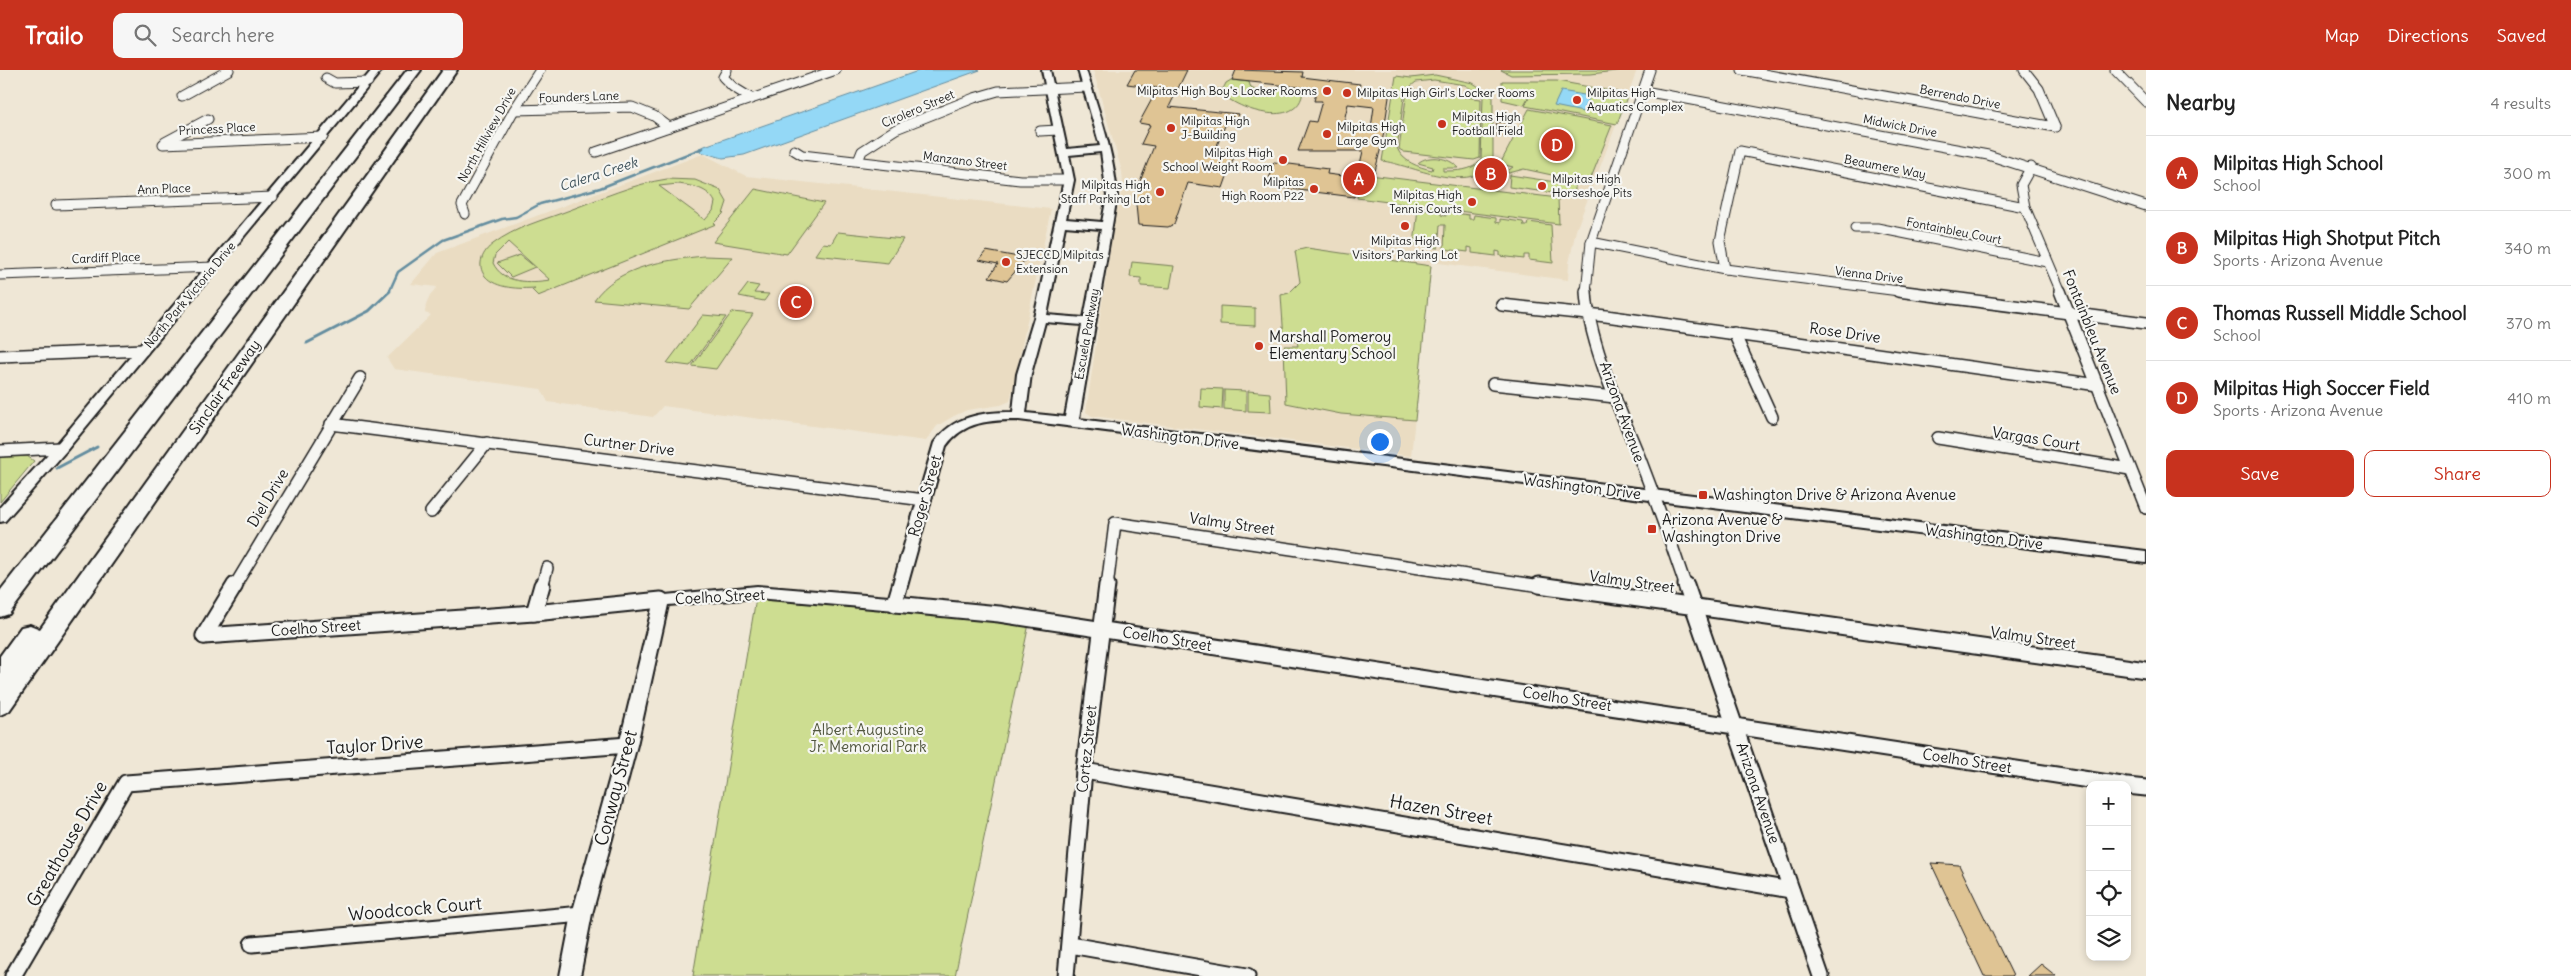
<!DOCTYPE html>
<meta charset="utf-8">
<style>
:root{--surface:#fff;--page:#f6f6f6;--text:#222;--muted:#767676;--line:#e0e0e0;--accent:#c8321e}
body{margin:0;font-family:Delius,sans-serif;background:var(--page);color:var(--text)}
.controls{position:absolute;right:15px;bottom:15px;display:grid;overflow:hidden;border-radius:10px;box-shadow:0 2px 8px #0003}
.controls button{width:45px;height:45px;display:grid;place-items:center;padding:0;border:0;border-bottom:1px solid var(--line);background:var(--surface);color:var(--text);font:25px sans-serif}
.you{position:absolute;left:1379px;top:371px;width:18px;height:18px;margin:-12px;border:4px solid #fff;border-radius:50%;background:#1a73e8;box-shadow:0 0 0 8px #1a73e833}
.badge{display:grid;place-items:center;width:32px;height:32px;border-radius:50%;background:var(--accent);color:#fff;font-size:16px;font-weight:700}
.pin{position:absolute;translate:-50% -50%;border:2px solid #fff;box-shadow:0 1px 5px #0006}
.list{margin:0;padding:0;list-style:none}
h2{display:flex;justify-content:space-between;align-items:center;height:65px;margin:0;padding:0 20px;font-size:21px}
h2 small{font-size:16px;font-weight:400;color:var(--muted)}
.list li{display:grid;grid-template-columns:32px 1fr auto;gap:15px;align-items:center;box-sizing:border-box;height:75px;padding:0 20px;border-top:1px solid var(--line)}
.list b{display:block;font-size:19px;white-space:nowrap}
.list p{margin:0;font-size:16px;white-space:nowrap;color:var(--muted)}
.list em{font-size:16px;font-style:normal;color:var(--muted)}
.actions{display:flex;gap:10px;padding:15px 20px}
.actions a{flex:1;padding:11px 0;border:1px solid var(--accent);border-radius:10px;text-align:center;font-size:18px;color:var(--accent)}
.actions .main{background:var(--accent);color:#fff}
.icon{flex:none;width:28px;height:28px;fill:none;stroke:currentColor;stroke-width:2;stroke-linecap:round;stroke-linejoin:round}
.map{position:relative;flex:none;width:2146px;height:906px;overflow:hidden}
header{display:flex;align-items:center;gap:30px;box-sizing:border-box;height:70px;padding:0 25px;background:var(--accent);color:#fff}
header strong{font-size:24px}
nav{display:flex;gap:28px;margin-inline-start:auto;font-size:18px}
.search{width:350px;height:45px;background:var(--page);display:flex;align-items:center;gap:12px;box-sizing:border-box;padding:0 18px;border-radius:10px;color:var(--muted);font-size:19px}
main{display:flex}
aside{flex:1;background:var(--surface)}
.map>svg:first-child{display:block}
.built{fill:#eadcc2}
.green{fill:#cddd91;stroke:#747c56;fill-rule:evenodd}
.water{fill:#94d8f6;stroke:#648d9f}
.lines{fill:none;stroke-linecap:round;stroke-linejoin:round}
.stream-far1{stroke:#648d9f;stroke-width:2.5}
.stream{stroke:#648d9f;stroke-width:3}
.building{fill:#dfc494;stroke:#1c1c1c;fill-rule:evenodd}
.minor-far2-casing{stroke:#1c1c1c;stroke-width:11}
.minor-far1-casing{stroke:#1c1c1c;stroke-width:14}
.minor-casing{stroke:#1c1c1c;stroke-width:19}
.tertiary-casing{stroke:#1c1c1c;stroke-width:4}
.motorway-casing{stroke:#1c1c1c;stroke-width:4}
.minor-far2{stroke:#f6f6f2;stroke-width:9}
.minor-far1{stroke:#f6f6f2;stroke-width:11}
.minor{stroke:#f6f6f2;stroke-width:15}
.tertiary{fill:#f6f6f2;fill-rule:evenodd}
.motorway{fill:#f6f6f2;fill-rule:evenodd}
.poi-dot{fill:#c8321e;stroke:#f6f6f2;stroke-width:2}
.labels{text-anchor:middle;stroke-width:4.5;stroke-linejoin:round;paint-order:stroke}
.far-poi-label{font-size:12px;fill:#1c1c1c;stroke:#f6f6f2;text-anchor:start}
.far-street-label{font-size:12px;fill:#1c1c1c;stroke:#f6f6f2}
.far-water-label{font-size:14px;font-style:italic;fill:#40545d;stroke:#f6f6f2}
.street-label{font-size:15px;fill:#1c1c1c;stroke:#f6f6f2}
.poi-label{font-size:15px;fill:#1c1c1c;stroke:#f6f6f2;text-anchor:start}
.park-label{font-size:15px;fill:#51563f;stroke:#f6f6f2}
.near-street-label{font-size:18px;fill:#1c1c1c;stroke:#f6f6f2}
</style>
<header>
<strong>Trailo</strong>
<div class="search"><svg class="icon" aria-label="search" viewBox="0 0 24 24"><circle cx="10" cy="10" r="6"/><path d="M15 15l6 6"/></svg>Search here</div>
<nav><a>Map</a><a>Directions</a><a>Saved</a></nav>
</header>
<main>
<div class="map">
<svg width="2146" height="906" viewBox="0 0 2146 906">
<rect width="100%" height="100%" fill="#efe7d6"/>
<filter id="ink" filterUnits="userSpaceOnUse"><feTurbulence type="fractalNoise" baseFrequency=".02" numOctaves="2"/><feDisplacementMap in="SourceGraphic" scale="10" xChannelSelector="R" yChannelSelector="G"/><feConvolveMatrix kernelMatrix="1 2 1 2 8 2 1 2 1" color-interpolation-filters="sRGB"/></filter>
<g filter="url(#ink)">
<g class="built">
<path d="M1093 0H1637L1576 160 1569 193 1568 210 1431 192 1411 386 1092 346 1086 342 1114 152 1123 115 1122 102Z"/>
<path d="M703 84 746 106 1051 139 1010 331 1001 335 967 340 954 346 937 356 926 371 663 336 653 347 548 332 541 319 394 299 387 288 431 245 425 243 426 234 430 225 437 217 411 214 437 183Z"/>
</g>
<g class="green">
<path d="M1501 0H1624L1591 4 1511 5Z"/>
<path d="M1435 5 1473 13 1493 26V91C1471 127 1410 94 1382 91L1396 6 1411 8ZM1434 10 1465 15 1483 27 1481 90C1473 101 1456 101 1443 101V98H1458C1450 87 1428 84 1418 93L1433 97 1432 100C1418 97 1403 92 1397 78L1405 21 1416 12Z"/>
<path d="M1231 10 1249 12 1251 18C1261 23 1274 25 1281 16L1299 18 1303 21C1299 61 1234 40 1217 19H1223L1226 13Z"/>
<path d="M1502 11H1557L1628 24 1617 54 1525 36 1531 22 1524 35 1502 30Z"/>
<path d="M1412 20 1481 29 1480 88 1474 90 1404 82 1399 79 1407 21Z"/>
<path d="M1529 39 1612 55 1589 113 1524 99 1509 103 1506 102 1513 97 1500 94Z"/>
<path d="M1361 104 1558 128 1559 154 1357 128Z"/>
<path d="M1510 105 1575 115V126L1509 117Z"/>
<path d="M667 109 695 110 720 120 727 132 723 144 714 153 716 154 538 226 532 220 535 218C520 219 496 219 485 206 476 195 483 181 493 174 515 157 544 150 570 140 602 128 633 114 667 109ZM678 114C693 116 708 118 715 132L713 141 705 150 659 116ZM508 172 550 210C529 213 503 214 493 193L495 185Z"/>
<path d="M755 119 824 133 787 184 713 172Z"/>
<path d="M1418 138 1441 141V145L1446 146 1447 142 1469 145V149H1473L1474 145 1496 148V152L1500 153V149L1523 152 1524 156H1527L1528 152 1551 155 1553 193 1529 190V185H1524V189L1500 186V182L1496 181V186L1472 183V178L1468 177V182L1444 179 1445 155H1440L1438 178 1414 175Z"/>
<path d="M838 162 903 169 888 193 815 185 823 173 831 174Z"/>
<path d="M1307 178 1431 196 1415 350 1341 344 1286 333 1284 276H1298L1297 271 1284 270 1281 225 1289 223 1300 212 1295 181Z"/>
<path d="M520 185 535 197 511 207 497 193Z"/>
<path d="M704 186 733 187 689 239 594 230C617 196 666 190 704 186Z"/>
<path d="M1132 192 1174 196 1170 218 1141 216V208L1130 207Z"/>
<path d="M748 214 759 216 754 223 769 224 764 231 739 226Z"/>
<path d="M1220 236 1255 238V256L1220 254Z"/>
<path d="M732 242 753 244 716 299 692 296Z"/>
<path d="M703 245 726 247 690 296 667 293Z"/>
<path d="M1201 318 1223 319 1222 339 1200 337Z"/>
<path d="M1224 320 1246 321V341L1224 339Z"/>
<path d="M1248 321 1270 323 1271 342 1248 341Z"/>
<path d="M0 387 27 386 34 391 0 432Z"/>
<path d="M757 522 1030 549 955 906H693Z"/>
</g>
<g class="water">
<path d="M921 0H980L744 85 723 88 701 82 699 78Z"/>
<path d="M1561 21 1590 26 1583 42 1554 36Z"/>
</g>
<g class="lines">
<path class="stream-far1" d="M389 222 398 202 443 170 502 149 516 147 540 134 600 118 703 78"/>
<g class="stream">
<path d="M307 273 369 241 390 221"/>
<path d="M57 398 97 377"/>
</g>
</g>
<g class="building">
<path d="M1135 0H1187L1169 37 1239 44 1235 54 1226 53 1216 78 1236 81 1223 118 1188 113 1174 154 1168 157 1138 155 1135 124 1154 76 1141 74 1150 55 1139 53 1158 18 1127 14Z"/>
<path d="M1236 0 1303 2 1302 7 1360 14 1359 18 1390 21 1382 73 1374 105 1358 103 1363 81H1298L1309 51 1316 52 1322 31H1314L1317 19 1232 10ZM1348 34 1374 37 1371 58 1343 55Z"/>
<path d="M1497 52 1507 53V67L1496 66Z"/>
<path d="M1274 92 1328 99 1327 104 1358 108 1354 127 1267 116Z"/>
<path d="M986 181 1024 188 1023 190H1025L1007 211 989 207 998 194 979 190Z"/>
<path d="M1931 793 1959 795 2013 906H1984Z"/>
<path d="M2041 894 2056 906H2028Z"/>
</g>
<g class="lines">
<defs>
<g id="minor-far2">
<path d="M727 0 723 7 733 17 751 28"/>
<path d="M1742 0 2055 57"/>
<path d="M2024 0 2039 19 2055 57"/>
<path d="M2115 0 2146 32"/>
<path d="M326 8 335 13 368 12"/>
<path d="M1644 21 1988 85 2146 136"/>
<path d="M182 26 229 0"/>
<path d="M514 40 632 37 654 46 669 57"/>
<path d="M1040 61 1058 60"/>
<path d="M165 72 208 49"/>
<path d="M163 74 323 67"/>
<path d="M794 80 802 85 1020 110H1069"/>
<path d="M596 82 836 0"/>
<path d="M858 91 862 81 896 59 974 28 998 21 1087 17"/>
<path d="M2031 97 2021 115 2025 137 2061 222"/>
<path d="M56 135 273 127"/>
<path d="M465 144 462 135 514 40 540 0"/>
<path d="M1855 158H1877L2047 192"/>
<path d="M1591 172 1725 199 1907 222"/>
<path d="M1725 199 1720 171 1740 81 2025 137"/>
<path d="M0 205 214 197"/>
<path d="M1586 222 1591 172 1650 0"/>
</g>
<g id="minor-far1">
<path d="M1586 221C1588 270 1619 338 1638 384 1655 428 1671 472 1686 517"/>
<path d="M1898 221 2146 253"/>
<path d="M2060 221 2146 438"/>
<path d="M1502 235 1606 246 2098 315"/>
<path d="M1734 263 1772 347"/>
<path d="M0 286 143 280"/>
<path d="M1493 314 1615 327"/>
<path d="M331 354 924 430"/>
<path d="M1938 368 2130 399"/>
<path d="M0 381 61 378"/>
<path d="M431 442 487 373"/>
<path d="M234 517 360 308"/>
<path d="M542 517 547 498"/>
<path d="M1107 517 1115 453 1548 517"/>
</g>
<g id="minor">
<path d="M1539 515 2146 600"/>
<path d="M1686 515 1821 906"/>
<path d="M895 534 999 544 2122 715"/>
<path d="M534 543 542 515"/>
<path d="M204 566 534 543 661 530"/>
<path d="M204 566 235 515"/>
<path d="M1084 701 1791 820"/>
<path d="M2127 716 2146 718"/>
<path d="M252 874 582 844"/>
<path d="M1070 875 1247 906"/>
<path d="M13 906 126 713 628 675"/>
<path d="M1066 906 1084 701 1107 515"/>
</g>
<g id="tertiary">
<path d="M372 0H382L66 381 5 451 0 452V437L56 375Z"/>
<path d="M1042 0H1050L1067 79 1100 76 1078 0H1086C1099 42 1114 82 1117 126L1079 349 2146 481V493L1019 350C990 350 964 351 946 376L901 538 895 540 757 528 668 535 637 675 592 844 580 906H560L572 844 619 675 655 526 757 516 889 527 934 373C953 346 981 342 1013 342L1017 304 1034 248 1064 110ZM1101 82 1107 126 1102 152 1066 149 1074 110 1069 85ZM1065 156 1101 159 1084 248 1047 245ZM1045 252 1082 255 1065 347 1026 343 1031 304Z"/>
</g>
<g id="motorway">
<path d="M407 0H421L9 544 0 547V521Z"/>
<path d="M443 0H457L9 641 0 645V586L21 557 30 555 40 559Z"/>
</g>
</defs>
<use href="#minor-far2" class="minor-far2-casing"/>
<use href="#minor-far1" class="minor-far1-casing"/>
<use href="#minor" class="minor-casing"/>
<use href="#tertiary" class="tertiary-casing"/>
<use href="#motorway" class="motorway-casing"/>
<use href="#minor-far2" class="minor-far2"/>
<use href="#minor-far1" class="minor-far1"/>
<use href="#minor" class="minor"/>
<use href="#tertiary" class="tertiary"/>
<use href="#motorway" class="motorway"/>
</g>
</g>
<g class="poi-dot">
<circle cx="1327" cy="21" r="5"/>
<circle cx="1347" cy="23" r="5"/>
<circle cx="1577" cy="30" r="5"/>
<circle cx="1442" cy="54" r="5"/>
<circle cx="1171" cy="58" r="5"/>
<circle cx="1327" cy="64" r="5"/>
<circle cx="1283" cy="90" r="5"/>
<circle cx="1542" cy="116" r="5"/>
<circle cx="1314" cy="119" r="5"/>
<circle cx="1160" cy="122" r="5"/>
<circle cx="1472" cy="132" r="5"/>
<circle cx="1405" cy="156" r="5"/>
<circle cx="1006" cy="192" r="5"/>
<circle cx="1259" cy="276" r="5"/>
<rect x="1698" y="420" width="10" height="10" rx="2.5"/>
<rect x="1647" y="454" width="10" height="10" rx="2.5"/>
</g>
<g class="labels">
<g class="far-poi-label">
<text x="1317" y="25" text-anchor="end">Milpitas High Boy's Locker Rooms</text>
<text x="1357" y="27">Milpitas High Girl's Locker Rooms</text>
<text x="1587" y="27">Milpitas High<tspan x="1587" dy="14">Aquatics Complex</tspan></text>
<text x="1452" y="51">Milpitas High<tspan x="1452" dy="14">Football Field</tspan></text>
<text x="1181" y="55">Milpitas High<tspan x="1181" dy="14">J-Building</tspan></text>
<text x="1337" y="61">Milpitas High<tspan x="1337" dy="14">Large Gym</tspan></text>
<text x="1273" y="87" text-anchor="end">Milpitas High<tspan x="1273" dy="14">School Weight Room</tspan></text>
<text x="1552" y="113">Milpitas High<tspan x="1552" dy="14">Horseshoe Pits</tspan></text>
<text x="1304" y="116" text-anchor="end">Milpitas<tspan x="1304" dy="14">High Room P22</tspan></text>
<text x="1150" y="119" text-anchor="end">Milpitas High<tspan x="1150" dy="14">Staff Parking Lot</tspan></text>
<text x="1462" y="129" text-anchor="end">Milpitas High<tspan x="1462" dy="14">Tennis Courts</tspan></text>
<text x="1405" y="175" text-anchor="middle">Milpitas High<tspan x="1405" dy="14">Visitors' Parking Lot</tspan></text>
<text x="1016" y="189">SJECCD Milpitas<tspan x="1016" dy="14">Extension</tspan></text>
</g>
<g class="far-street-label">
<text transform="translate(579 27) rotate(-2)" y="4">Founders Lane</text>
<text transform="translate(1960 27) rotate(11)" y="4">Berrendo Drive</text>
<text transform="translate(918 39) rotate(-23)" y="4">Cirolero Street</text>
<text transform="translate(1900 56) rotate(11)" y="4">Midwick Drive</text>
<text transform="translate(217 59) rotate(-3)" y="4">Princess Place</text>
<text transform="translate(487 65) rotate(-61)" y="4">North Hillview Drive</text>
<text transform="translate(965 91) rotate(7)" y="4">Manzano Street</text>
<text transform="translate(1885 97) rotate(11)" y="4">Beaumere Way</text>
<text transform="translate(164 119) rotate(-2)" y="4">Ann Place</text>
<text transform="translate(1954 161) rotate(11)" y="4">Fontainbleu Court</text>
<text transform="translate(106 188) rotate(-2)" y="4">Cardiff Place</text>
<text transform="translate(1869 205) rotate(7)" y="4">Vienna Drive</text>
<text transform="translate(190 225) rotate(-50)" y="4">North Park Victoria Drive</text>
<text transform="translate(1087 264) rotate(-80)" y="4">Escuela Parkway</text>
</g>
<g class="far-water-label">
<text transform="translate(598 104) rotate(-18)" y="5">Calera Creek</text>
</g>
<g class="street-label">
<text transform="translate(2092 262) rotate(68)" y="5">Fontainbleu Avenue</text>
<text transform="translate(1845 263) rotate(8)" y="5">Rose Drive</text>
<text transform="translate(225 317) rotate(-55)" y="5">Sinclair Freeway</text>
<text transform="translate(1622 342) rotate(70)" y="5">Arizona Avenue</text>
<text transform="translate(1180 367) rotate(7)" y="5">Washington Drive</text>
<text transform="translate(2036 369) rotate(9)" y="5">Vargas Court</text>
<text transform="translate(629 375) rotate(7)" y="5">Curtner Drive</text>
<text transform="translate(1582 417) rotate(7)" y="5">Washington Drive</text>
<text transform="translate(925 426) rotate(-74)" y="5">Roger Street</text>
<text transform="translate(268 428) rotate(-59)" y="5">Diel Drive</text>
<text transform="translate(1232 454) rotate(8)" y="5">Valmy Street</text>
<text transform="translate(1984 467) rotate(7)" y="5">Washington Drive</text>
<text transform="translate(1632 512) rotate(8)" y="5">Valmy Street</text>
<text transform="translate(720 527) rotate(-3)" y="5">Coelho Street</text>
<text transform="translate(316 558) rotate(-4)" y="5">Coelho Street</text>
<text transform="translate(2033 568) rotate(8)" y="5">Valmy Street</text>
<text transform="translate(1167 569) rotate(9)" y="5">Coelho Street</text>
<text transform="translate(1567 629) rotate(9)" y="5">Coelho Street</text>
<text transform="translate(1087 679) rotate(-84)" y="5">Cortez Street</text>
<text transform="translate(1967 691) rotate(9)" y="5">Coelho Street</text>
<text transform="translate(1758 723) rotate(71)" y="5">Arizona Avenue</text>
</g>
<g class="poi-label">
<text x="1269" y="272">Marshall Pomeroy<tspan x="1269" dy="17">Elementary School</tspan></text>
<text x="1713" y="430">Washington Drive &amp; Arizona Avenue</text>
<text x="1662" y="455">Arizona Avenue &amp;<tspan x="1662" dy="17">Washington Drive</tspan></text>
</g>
<g class="park-label">
<text x="868" y="665">Albert Augustine<tspan x="868" dy="17">Jr. Memorial Park</tspan></text>
</g>
<g class="near-street-label">
<text transform="translate(375 675) rotate(-4)" y="6">Taylor Drive</text>
<text transform="translate(616 718) rotate(-75)" y="6">Conway Street</text>
<text transform="translate(1441 740) rotate(10)" y="6">Hazen Street</text>
<text transform="translate(67 774) rotate(-60)" y="6">Greathouse Drive</text>
<text transform="translate(415 839) rotate(-5)" y="6">Woodcock Court</text>
</g>
</g>
</svg>
<div class="controls">
<button>+</button>
<button>−</button>
<button><svg class="icon" aria-label="locate" viewBox="0 0 24 24"><circle cx="12" cy="12" r="6"/><path d="M12 2v4M12 18v4M2 12h4M18 12h4"/></svg></button>
<button><svg class="icon" aria-label="layers" viewBox="0 0 24 24"><path d="M12 4l9 5-9 5-9-5zM3 14l9 5 9-5"/></svg></button>
</div>
<div class="you"></div>
<div class="pin badge" style="left:1359px;top:109px">A</div>
<div class="pin badge" style="left:1491px;top:104px">B</div>
<div class="pin badge" style="left:796px;top:232px">C</div>
<div class="pin badge" style="left:1557px;top:75px">D</div>
</div>
<aside>
<h2>Nearby<small>4 results</small></h2>
<ul class="list">
<li><span class="badge">A</span><div><b>Milpitas High School</b><p>School</p></div><em>300 m</em></li>
<li><span class="badge">B</span><div><b>Milpitas High Shotput Pitch</b><p>Sports · Arizona Avenue</p></div><em>340 m</em></li>
<li><span class="badge">C</span><div><b>Thomas Russell Middle School</b><p>School</p></div><em>370 m</em></li>
<li><span class="badge">D</span><div><b>Milpitas High Soccer Field</b><p>Sports · Arizona Avenue</p></div><em>410 m</em></li>
</ul>
<div class="actions"><a class="main">Save</a><a>Share</a></div>
</aside>
</main>
